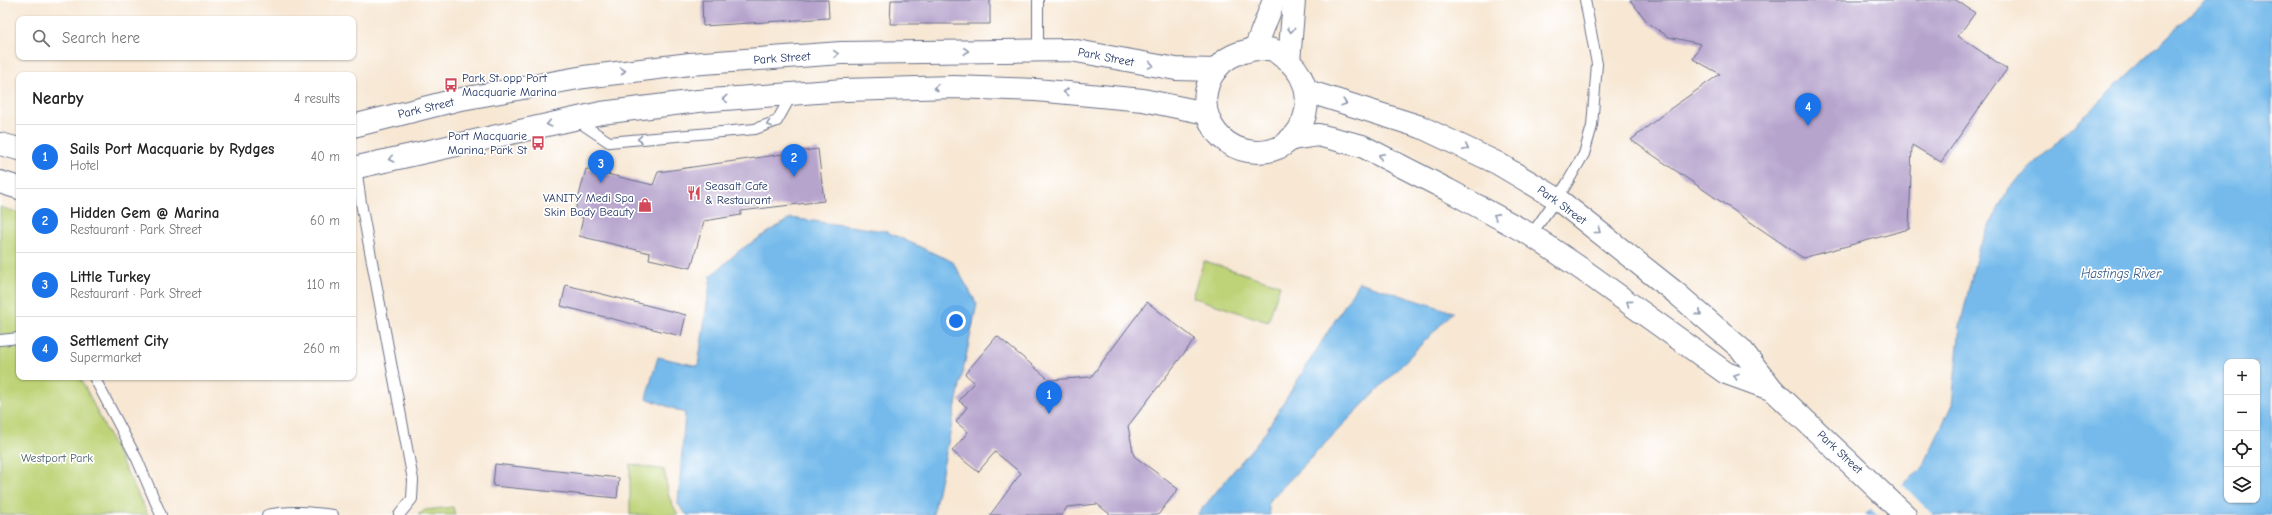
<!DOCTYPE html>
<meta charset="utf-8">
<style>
:root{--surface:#fff;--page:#f2f2f2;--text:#222;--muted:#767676;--line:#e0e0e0;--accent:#1a73e8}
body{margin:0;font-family:"Comic Neue",sans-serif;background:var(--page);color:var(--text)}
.controls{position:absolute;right:12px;bottom:12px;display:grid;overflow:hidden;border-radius:8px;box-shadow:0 1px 3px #0004}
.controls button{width:36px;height:36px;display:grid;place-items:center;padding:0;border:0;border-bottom:1px solid var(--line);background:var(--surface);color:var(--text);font:20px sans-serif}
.you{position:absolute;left:956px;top:321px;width:14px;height:14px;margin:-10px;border:3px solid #fff;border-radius:50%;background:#1a73e8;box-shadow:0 0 0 6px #1a73e833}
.badge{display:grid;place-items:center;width:26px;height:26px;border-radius:50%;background:var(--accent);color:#fff;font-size:13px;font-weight:700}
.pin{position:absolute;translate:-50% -33px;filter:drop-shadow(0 1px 2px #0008)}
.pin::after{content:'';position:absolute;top:21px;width:14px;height:12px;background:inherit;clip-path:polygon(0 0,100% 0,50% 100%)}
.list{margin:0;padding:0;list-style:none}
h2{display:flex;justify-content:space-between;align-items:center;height:52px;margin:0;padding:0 16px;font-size:17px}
h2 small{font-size:13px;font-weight:400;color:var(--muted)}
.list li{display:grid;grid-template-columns:26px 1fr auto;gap:12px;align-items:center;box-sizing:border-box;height:64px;padding:0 16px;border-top:1px solid var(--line)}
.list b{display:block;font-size:15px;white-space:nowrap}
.list p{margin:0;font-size:13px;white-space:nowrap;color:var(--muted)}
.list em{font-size:13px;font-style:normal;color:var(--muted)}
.icon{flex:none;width:22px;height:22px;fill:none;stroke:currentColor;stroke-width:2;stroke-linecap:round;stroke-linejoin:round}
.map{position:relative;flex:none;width:2272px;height:515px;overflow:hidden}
.search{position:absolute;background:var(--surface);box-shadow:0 1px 3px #0004;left:16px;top:16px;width:340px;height:44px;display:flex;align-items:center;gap:10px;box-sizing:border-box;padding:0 14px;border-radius:8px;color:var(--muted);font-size:15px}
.panel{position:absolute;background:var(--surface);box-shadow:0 1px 3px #0004;left:16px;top:72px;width:340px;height:308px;border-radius:8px}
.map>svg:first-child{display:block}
.green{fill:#bed377;stroke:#6c816a}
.water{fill:#74baeb;stroke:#4874a4;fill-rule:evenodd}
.pier{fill:#f7e7d3}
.building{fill:#b7a4cd}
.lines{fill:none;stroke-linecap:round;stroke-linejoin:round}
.lane-casing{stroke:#686f87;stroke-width:12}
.secondary-casing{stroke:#686f87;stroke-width:24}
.lane{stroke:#fff;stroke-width:10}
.secondary{stroke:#fff;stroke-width:22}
.oneway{stroke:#8d97ae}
.labels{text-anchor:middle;stroke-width:3.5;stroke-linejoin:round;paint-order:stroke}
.street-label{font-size:12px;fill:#1b2f5e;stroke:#fff}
.poi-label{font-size:12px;fill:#1b2f5e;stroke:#fff;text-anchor:start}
.park-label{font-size:12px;fill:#4c6066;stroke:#fff}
.water-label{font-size:13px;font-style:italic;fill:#365988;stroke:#fff}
</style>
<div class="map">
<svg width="2272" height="515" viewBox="0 0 2272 515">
<rect width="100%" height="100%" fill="#fff"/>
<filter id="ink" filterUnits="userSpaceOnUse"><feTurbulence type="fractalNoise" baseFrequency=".025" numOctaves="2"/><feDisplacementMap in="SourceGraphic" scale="8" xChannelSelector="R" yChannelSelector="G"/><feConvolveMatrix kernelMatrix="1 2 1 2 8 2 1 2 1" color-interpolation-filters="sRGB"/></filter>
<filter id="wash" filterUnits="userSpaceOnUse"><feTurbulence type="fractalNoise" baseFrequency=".012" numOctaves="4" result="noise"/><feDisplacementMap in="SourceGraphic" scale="16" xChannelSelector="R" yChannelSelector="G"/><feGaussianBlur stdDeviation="0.9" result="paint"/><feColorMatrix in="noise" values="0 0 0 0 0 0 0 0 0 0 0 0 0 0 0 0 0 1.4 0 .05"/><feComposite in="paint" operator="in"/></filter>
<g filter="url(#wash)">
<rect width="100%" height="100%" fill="#f7e7d3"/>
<g class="green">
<path d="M0 207 19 213V377H80L148 515H0Z"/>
<path d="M1204 261 1280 285 1268 322 1192 297Z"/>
<path d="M630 464 664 470 669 497 678 515H630Z"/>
<path d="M453 507 455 515H418L425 510Z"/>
</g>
<g class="water">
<path d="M2206 0H2272V515H1865L1922 469 1952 404 1960 326 1978 250 2008 189ZM2227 362H2257V500H2227Z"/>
<path d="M791 218 885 231 953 262 977 304 933 515H687L678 504 685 413 646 398 658 357 698 366 711 276 740 250Z"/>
<path d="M1359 282 1453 312 1268 502 1270 515H1197L1264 434Z"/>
</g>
<path class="pier" d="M1901 483 1933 515H1877L1870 508Z"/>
<g id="blocks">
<g class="building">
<path d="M702 0H828L829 18 703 26Z"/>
<path d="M891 0H990V24H890Z"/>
<path d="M1630 0H1956L1975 13 1958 36 2007 69 1941 162 1912 145 1909 229 1803 258 1631 140 1667 111 1720 74 1693 59 1701 44 1669 37 1649 24Z"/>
<path d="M818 149 824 201 741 211V215L704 221 691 268 649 259 650 253 579 236 583 218 574 215 586 169 653 185 658 172Z"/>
<path d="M566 285 686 315 681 336 561 306Z"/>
<path d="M1147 302 1195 339 1128 426 1134 456 1178 489 1158 515H1111L1097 504 1067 507 1062 515H990L1021 473 995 452 978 472 952 451 968 432 956 422 967 407 959 401 974 382 965 374 997 336 1050 380 1091 377Z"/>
<path d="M495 464 619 478 617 498 493 486Z"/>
</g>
</g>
</g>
<g filter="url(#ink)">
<use href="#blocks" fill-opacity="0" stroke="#686f87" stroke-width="1"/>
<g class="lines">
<defs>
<g id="lane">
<path d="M1038 0V50"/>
<path d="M576 120 609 142 755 129 777 121 792 94"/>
<path d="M356 167 361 203 413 480 412 499 399 515"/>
<path d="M1531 235 1566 185 1584 154 1592 126 1597 64 1585 0"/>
<path d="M0 340 19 338"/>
<path d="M94 377 137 459 161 515"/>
<path d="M267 515C290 510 310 512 333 515"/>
</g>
<g id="secondary">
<path d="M1255 49C1260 50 1268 48 1273 50 1276 51 1280 55 1283 57 1325 85 1308 152 1258 152 1211 152 1187 96 1222 63 1231 54 1243 52 1255 49Z"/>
<path d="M1255 49 1274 0"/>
<path d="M1289 61 1294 0"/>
<path d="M1307 91 1421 127 1497 163 1556 198 1676 293 1741 349 1773 390 1905 515"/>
<path d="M353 126 456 100 584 77 690 64 841 53 1071 50 1176 69 1216 70"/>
<path d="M1290 139 1318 135 1362 146 1448 190 1531 235 1583 270 1726 373 1773 390"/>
<path d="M0 144 19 149"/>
<path d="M353 168 601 113 698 101 844 90 954 87 1036 90 1143 100 1206 113"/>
<path d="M0 182 19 188"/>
</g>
</defs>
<use href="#lane" class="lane-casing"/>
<use href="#secondary" class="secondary-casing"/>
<use href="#lane" class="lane"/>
<use href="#secondary" class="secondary"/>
</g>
<defs><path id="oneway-chevron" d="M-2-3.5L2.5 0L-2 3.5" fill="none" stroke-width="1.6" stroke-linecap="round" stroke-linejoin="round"/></defs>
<g class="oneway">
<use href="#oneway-chevron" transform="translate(1291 30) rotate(95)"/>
<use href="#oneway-chevron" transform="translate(966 51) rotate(-1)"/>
<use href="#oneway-chevron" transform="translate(836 54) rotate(-4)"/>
<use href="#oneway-chevron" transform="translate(1151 65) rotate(9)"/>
<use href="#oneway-chevron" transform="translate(623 71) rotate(-7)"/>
<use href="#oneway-chevron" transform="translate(936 88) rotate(178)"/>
<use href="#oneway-chevron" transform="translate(1066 92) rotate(-176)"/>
<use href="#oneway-chevron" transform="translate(725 99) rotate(176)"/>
<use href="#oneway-chevron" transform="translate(1344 103) rotate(17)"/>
<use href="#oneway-chevron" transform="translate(549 124) rotate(167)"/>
<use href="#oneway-chevron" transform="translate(769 124) rotate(158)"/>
<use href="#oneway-chevron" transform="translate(640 139) rotate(175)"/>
<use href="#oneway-chevron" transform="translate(1466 148) rotate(25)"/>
<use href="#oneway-chevron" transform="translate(1381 156) rotate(-153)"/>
<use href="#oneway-chevron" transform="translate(391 159) rotate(167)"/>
<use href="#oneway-chevron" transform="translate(1496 216) rotate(-151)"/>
<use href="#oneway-chevron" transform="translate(1598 231) rotate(38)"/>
<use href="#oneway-chevron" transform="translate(1629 303) rotate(-144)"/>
<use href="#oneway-chevron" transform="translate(1699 313) rotate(41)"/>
<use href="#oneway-chevron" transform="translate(1736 376) rotate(-160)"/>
</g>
</g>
<defs>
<symbol id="bus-bare" viewBox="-9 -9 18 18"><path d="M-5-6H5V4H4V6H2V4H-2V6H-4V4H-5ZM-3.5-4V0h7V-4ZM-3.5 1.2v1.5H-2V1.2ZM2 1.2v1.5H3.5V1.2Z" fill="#d1495b" stroke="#fff" stroke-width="2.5" paint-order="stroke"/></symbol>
<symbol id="restaurant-bare" viewBox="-9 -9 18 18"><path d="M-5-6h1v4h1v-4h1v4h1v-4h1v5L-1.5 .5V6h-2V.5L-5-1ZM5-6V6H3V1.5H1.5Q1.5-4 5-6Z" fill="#d1495b" stroke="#fff" stroke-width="2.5" paint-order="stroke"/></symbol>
<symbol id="shop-bare" viewBox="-9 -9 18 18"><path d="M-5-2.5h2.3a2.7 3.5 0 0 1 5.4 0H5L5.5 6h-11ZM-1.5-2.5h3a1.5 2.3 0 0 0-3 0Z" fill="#d1495b" stroke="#fff" stroke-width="2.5" paint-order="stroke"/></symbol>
</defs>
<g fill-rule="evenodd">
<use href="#bus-bare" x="441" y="75" width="20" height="20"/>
<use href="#bus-bare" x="528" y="133" width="20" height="20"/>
<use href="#restaurant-bare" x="684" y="183" width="20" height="20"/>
<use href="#shop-bare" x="635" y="195" width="20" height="20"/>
</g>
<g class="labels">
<g class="street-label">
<text transform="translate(1106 57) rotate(11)" y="4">Park Street</text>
<text transform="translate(782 58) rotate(-4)" y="4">Park Street</text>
<text transform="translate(426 108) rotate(-13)" y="4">Park Street</text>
<text transform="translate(1562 205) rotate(36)" y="4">Park Street</text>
<text transform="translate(1840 452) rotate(43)" y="4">Park Street</text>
</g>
<g class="poi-label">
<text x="462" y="82">Park St opp Port<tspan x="462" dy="14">Macquarie Marina</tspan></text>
<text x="527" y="140" text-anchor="end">Port Macquarie<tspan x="527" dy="14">Marina, Park St</tspan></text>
<text x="705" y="190">Seasalt Cafe<tspan x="705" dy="14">&amp; Restaurant</tspan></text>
<text x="634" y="202" text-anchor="end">VANITY Medi Spa<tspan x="634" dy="14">Skin Body Beauty</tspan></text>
</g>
<g class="park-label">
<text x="57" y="462">Westport Park</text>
</g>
<g class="water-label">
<text x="2121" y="278">Hastings River</text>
</g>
</g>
</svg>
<div class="controls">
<button>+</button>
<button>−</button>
<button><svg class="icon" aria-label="locate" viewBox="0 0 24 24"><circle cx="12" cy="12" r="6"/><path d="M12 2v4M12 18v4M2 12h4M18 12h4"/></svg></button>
<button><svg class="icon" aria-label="layers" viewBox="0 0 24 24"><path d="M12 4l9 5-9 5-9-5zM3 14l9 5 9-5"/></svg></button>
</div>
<div class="you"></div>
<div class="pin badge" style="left:1049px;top:414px">1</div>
<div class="pin badge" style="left:794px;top:177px">2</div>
<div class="pin badge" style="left:601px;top:183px">3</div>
<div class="pin badge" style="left:1808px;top:126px">4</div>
<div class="search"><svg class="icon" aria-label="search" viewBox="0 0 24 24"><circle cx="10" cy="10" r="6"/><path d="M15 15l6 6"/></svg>Search here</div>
<section class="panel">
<h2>Nearby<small>4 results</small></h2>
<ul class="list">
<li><span class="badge">1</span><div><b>Sails Port Macquarie by Rydges</b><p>Hotel</p></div><em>40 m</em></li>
<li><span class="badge">2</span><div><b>Hidden Gem @ Marina</b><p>Restaurant · Park Street</p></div><em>60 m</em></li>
<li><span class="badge">3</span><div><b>Little Turkey</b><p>Restaurant · Park Street</p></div><em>110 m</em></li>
<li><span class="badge">4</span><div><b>Settlement City</b><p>Supermarket</p></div><em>260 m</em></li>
</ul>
</section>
</div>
